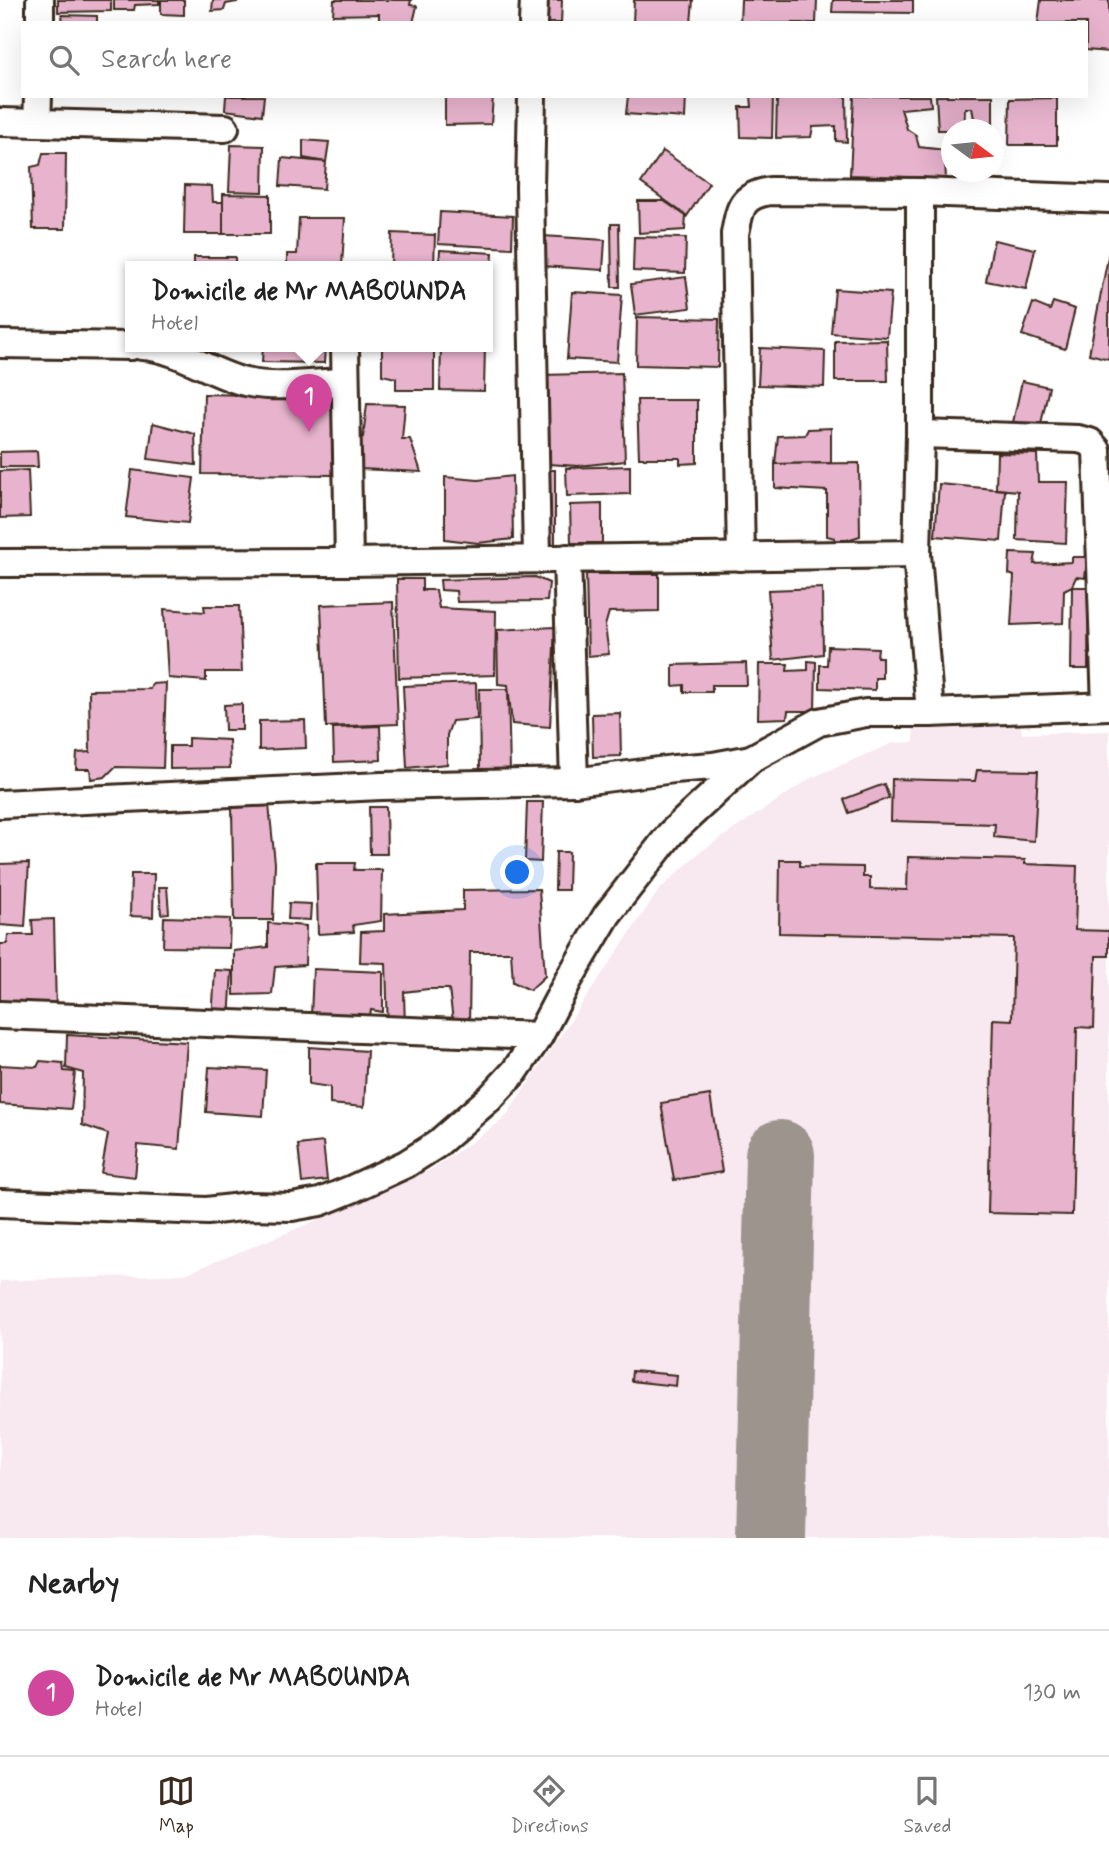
<!DOCTYPE html>
<style>
:root{--surface:#fff;--page:#f2f2f2;--text:#222;--muted:#767676;--line:#e0e0e0;--accent:#3b2a1e}
body{margin:0;font-family:Mynerve,sans-serif;background:var(--page);color:var(--text)}
.compass{position:absolute;left:941px;top:119px;width:63px;height:63px;border-radius:50%;background:var(--surface);box-shadow:0 7px 28px #0002;rotate:105deg}
.you{position:absolute;left:518px;top:873px;width:24px;height:24px;margin:-18px;border:5px solid #fff;border-radius:50%;background:#1a73e8;box-shadow:0 0 0 10px #1a73e833}
.badge{display:grid;place-items:center;width:46px;height:46px;border-radius:50%;background:var(--accent);color:#fff;font-size:23px;font-weight:700}
.pin{position:absolute;translate:-50% -58px;filter:drop-shadow(0 2px 4px #0008)}
.pin::after{content:'';position:absolute;top:37px;width:24px;height:21px;background:inherit;clip-path:polygon(0 0,100% 0,50% 100%)}
.popup{position:absolute;left:125px;top:261px;width:368px;height:91px;box-sizing:border-box;display:grid;place-content:center;border-radius:0px;background:var(--surface);filter:drop-shadow(0 2px 5px #0005);font-size:23px;white-space:nowrap;color:var(--muted)}
.popup b{font-size:26px;color:var(--text)}
.popup::after{content:'';position:absolute;left:50%;top:100%;margin-left:-14px;border:14px solid transparent;border-top-color:var(--surface)}
.list{margin:0;padding:0;list-style:none}
h2{display:flex;justify-content:space-between;align-items:center;height:91px;margin:0;padding:0 28px;font-size:30px}
h2 small{font-size:23px;font-weight:400;color:var(--muted)}
.list li{display:grid;grid-template-columns:46px 1fr auto;gap:21px;align-items:center;box-sizing:border-box;height:126px;padding:0 28px;border-top:2px solid var(--line)}
.list b{display:block;font-size:26px;white-space:nowrap}
.list p{margin:0;font-size:23px;white-space:nowrap;color:var(--muted)}
.list em{font-size:23px;font-style:normal;color:var(--muted)}
.icon{flex:none;width:38px;height:38px;fill:none;stroke:currentColor;stroke-width:2;stroke-linecap:round;stroke-linejoin:round}
.map{position:relative;flex:none;width:1109px;height:1538px;overflow:hidden}
.search{position:absolute;background:var(--surface);box-shadow:0 7px 28px #0002;left:21px;right:21px;top:21px;height:77px;display:flex;align-items:center;gap:18px;box-sizing:border-box;padding:0 24px;border-radius:0px;color:var(--muted);font-size:26px}
.sheet{height:217px;background:var(--surface)}
nav{display:flex;justify-content:space-around;align-items:center;box-sizing:border-box;height:98px;border-top:2px solid var(--line);background:var(--surface);font-size:19px;color:var(--muted)}
nav a{display:grid;justify-items:center;gap:4px}
nav .on{color:var(--accent)}
.map>svg:first-child{display:block}
.built{fill:#f8e8f0}
.lines{fill:none;stroke-linecap:round;stroke-linejoin:round}
.taxiway{stroke:#9d948e;stroke-width:70}
.building{fill:#e8b3cd;stroke:#3b2a1e;stroke-width:2}
.minor-casing{stroke:#3b2a1e;stroke-width:32}
.minor{stroke:#fff;stroke-width:26}
</style>
<div class="map">
<svg width="1109" height="1538" viewBox="0 0 1109 1538">
<rect width="100%" height="100%" fill="#fff"/>
<filter id="ink" filterUnits="userSpaceOnUse"><feTurbulence type="fractalNoise" baseFrequency=".0143" numOctaves="2"/><feDisplacementMap in="SourceGraphic" scale="14" xChannelSelector="R" yChannelSelector="G"/><feConvolveMatrix kernelMatrix="1 2 1 2 8 2 1 2 1" color-interpolation-filters="sRGB"/></filter>
<g filter="url(#ink)">
<path class="built" d="M1020 720 1022 734 1109 731V1538H0V1281L185 1274 306 1225 434 1168 504 1119 659 890 700 852 811 778 893 743 914 742 913 724Z"/>
<g class="lines">
<path class="taxiway" d="M771 1538 780 1155"/>
</g>
<g class="building">
<path d="M58 0H111V11L58 12Z"/>
<path d="M114 0H159V4L135 5 134 10H114Z"/>
<path d="M161 0H184V15L161 14Z"/>
<path d="M213 0H236L237 2 226 4 224 10 212 11Z"/>
<path d="M334 0H411L410 5 417 6 413 23H379V14L333 15Z"/>
<path d="M543 0H562L561 23H543Z"/>
<path d="M634 0H693L691 23H633Z"/>
<path d="M741 0H817L816 23H740Z"/>
<path d="M833 0H913V13L832 12Z"/>
<path d="M1041 0H1109V52L1086 50V23H1038Z"/>
<path d="M62 15 97 16V23H63Z"/>
<path d="M226 96H264L262 115 225 110Z"/>
<path d="M445 96H493L491 124 445 125Z"/>
<path d="M628 96H686L685 118 626 114Z"/>
<path d="M751 96H773L772 138 741 137 740 107H752Z"/>
<path d="M777 96H846L847 142 836 141V126L813 127 811 137 776 138Z"/>
<path d="M854 96H930L931 106 901 109 907 129 916 135 919 147 945 150 946 186 909 183 907 177 850 175Z"/>
<path d="M936 96H993V129H976L972 108H965L964 130H938Z"/>
<path d="M1057 98V145H1009L1010 99Z"/>
<path d="M303 140 329 142 326 162 303 158Z"/>
<path d="M231 145 264 146 263 192 229 191Z"/>
<path d="M663 151 709 183 687 216 641 183Z"/>
<path d="M43 153H66L65 229H33L31 167 40 165Z"/>
<path d="M282 158 326 162 324 189 280 186Z"/>
<path d="M185 185 212 186 213 202H223V234H184Z"/>
<path d="M223 194 270 195V234H223Z"/>
<path d="M638 201H664L686 216 685 230 639 233Z"/>
<path d="M440 212 513 216 512 248 438 244Z"/>
<path d="M299 218H345L342 266H287V254H297Z"/>
<path d="M611 224H619L620 287H612Z"/>
<path d="M392 233 435 235 434 266H391Z"/>
<path d="M543 236 605 240 603 270 541 266Z"/>
<path d="M634 237 686 238 685 273 633 271Z"/>
<path d="M994 240 1035 249 1026 289 986 281Z"/>
<path d="M440 250 493 253 490 296H488V266H439Z"/>
<path d="M1109 252V359L1089 354Z"/>
<rect x="194" y="257" width="41" height="9"/>
<path d="M686 277 690 308 635 315 631 284Z"/>
<path d="M835 289 891 293 887 337 831 333Z"/>
<path d="M572 292 622 295 617 362 567 359Z"/>
<path d="M1053 302 1075 309 1065 349 1022 335 1033 303 1050 310Z"/>
<path d="M637 317 719 319 718 367 636 365Z"/>
<path d="M887 340 888 381H835V341Z"/>
<rect x="195" y="346" width="40" height="2"/>
<path d="M263 346H325L324 363 262 362Z"/>
<path d="M388 346H434V390H396V378L382 375V347Z"/>
<path d="M441 346H485L484 391 440 390Z"/>
<path d="M760 348 825 351 824 387 758 385Z"/>
<path d="M622 373 625 461 578 466 549 464 548 409H541L542 375Z"/>
<path d="M1022 381 1049 387 1039 433 1012 427Z"/>
<path d="M204 394 337 397 334 475 202 474Z"/>
<path d="M637 400H697V463L680 464V458H639Z"/>
<path d="M367 404 405 405 402 439H410L421 472 360 469 359 439 363 437Z"/>
<path d="M153 423 195 434 196 465 148 459Z"/>
<path d="M831 428V463L775 464 778 436 805 435 808 429Z"/>
<path d="M37 451 38 467H0V452Z"/>
<path d="M997 453 1037 454 1038 482H1068L1066 543 1017 540 1018 491 996 489Z"/>
<path d="M859 463 860 536 847 540V547L835 545V538L827 536V491L775 488V464Z"/>
<path d="M630 466V494L567 496 566 468Z"/>
<path d="M28 470 30 517 0 518V471Z"/>
<path d="M132 470 194 478 188 523 126 517Z"/>
<rect x="542" y="470" width="13" height="76"/>
<path d="M512 476 513 539 478 543 445 539V477L478 480Z"/>
<path d="M939 484 1005 490 1001 541 935 536Z"/>
<path d="M602 504V543H571L570 505Z"/>
<path d="M1010 553 1036 554 1034 564 1072 562V557H1087L1085 578 1076 577 1072 586 1064 590 1063 623 1011 625 1014 576 1009 574Z"/>
<path d="M586 574H659V611L609 612 605 626 609 654 588 656Z"/>
<path d="M535 577 549 583 547 601 457 602 456 591 441 590 440 580Z"/>
<path d="M397 579H422V590H436L439 608 496 611 495 675 399 678Z"/>
<path d="M1072 587H1089L1088 669H1071Z"/>
<path d="M822 588 823 654 773 660 768 590Z"/>
<path d="M393 602 398 724 326 727 321 605Z"/>
<path d="M204 606H239L242 672H206V681L168 678 164 609 205 612Z"/>
<path d="M555 627 550 727 512 724 508 685 498 684 497 630Z"/>
<path d="M828 646 878 648 877 657H882V678H875V690L820 688V665H827Z"/>
<path d="M808 661 816 662 815 711H788L787 718 758 719 759 664H788L787 671 808 670Z"/>
<path d="M746 663 747 685H712V692H684V685L673 686V665Z"/>
<path d="M166 683 163 768 115 767 105 777 91 779 90 769H76L77 753 90 752 89 690 150 689 152 684Z"/>
<path d="M476 683 477 719 452 721 447 735V764L407 768 403 686Z"/>
<path d="M479 689H508L510 771 480 772Z"/>
<path d="M242 704V730H225L224 705Z"/>
<path d="M620 713 621 756 593 757 592 714Z"/>
<path d="M305 720 306 748 259 750V721Z"/>
<path d="M380 726 381 760 334 762 333 728Z"/>
<path d="M188 738 229 740 230 768 170 769V746H188Z"/>
<path d="M977 770 1038 771 1034 841 994 837 995 824 891 821 892 779 975 781Z"/>
<path d="M884 784 889 798 849 813 844 799Z"/>
<path d="M527 802H543L541 862 525 861Z"/>
<path d="M269 805 275 863 273 920H234L232 808Z"/>
<path d="M369 807H386L387 854H370Z"/>
<path d="M556 852H569L568 890H555Z"/>
<path d="M908 857 1025 860V864L1077 866 1075 930 1109 931V956H1096L1094 1028 1077 1027 1072 1215 988 1213 993 1019 1012 1020 1014 938 779 933 780 860H800V866L863 867V877H870V889L907 890Z"/>
<path d="M29 863 25 927 0 925V864Z"/>
<path d="M316 863H355L354 870H382L381 921 353 925 354 932 318 934Z"/>
<path d="M131 874H154L153 917 130 916Z"/>
<path d="M159 887H167L169 913 161 914Z"/>
<path d="M539 889 545 976 530 990 513 982 511 952H470L469 1029H454L449 989H428L404 992 405 1029 388 1032 386 963 360 962 361 932 384 931V914L463 910V890Z"/>
<path d="M289 903 311 904 310 920 288 919Z"/>
<path d="M164 917 230 919 229 948 163 947Z"/>
<path d="M54 919 56 1012 0 1006V944H7L8 935H33L32 920Z"/>
<path d="M268 923 306 926 305 965 275 967 272 994 234 995V951L268 947Z"/>
<path d="M313 969 383 972V1012L371 1010 369 1021 311 1017Z"/>
<path d="M215 970 232 971 229 1022 212 1021Z"/>
<path d="M67 1035 187 1042 179 1149 138 1145 135 1177 101 1173 108 1134 82 1125 83 1073 66 1068Z"/>
<path d="M309 1047 367 1051 364 1107 330 1104V1087L309 1084Z"/>
<path d="M40 1061 63 1063 64 1071 75 1072 71 1109 0 1104V1065L37 1067Z"/>
<path d="M209 1067 266 1070 263 1116 206 1112Z"/>
<path d="M710 1095 722 1172 674 1180 661 1103Z"/>
<path d="M323 1142 327 1180 302 1183 298 1145Z"/>
<path d="M632 1371 677 1375 676 1386 631 1381Z"/>
</g>
<g class="lines">
<defs>
<g id="minor">
<path d="M40 23V0"/>
<path d="M533 23 534 0"/>
<path d="M532 96 530 187 537 558"/>
<path d="M0 122 225 128"/>
<path d="M37 123 38 96"/>
<path d="M920 192V434L917 554 930 713"/>
<path d="M0 344 131 346"/>
<path d="M142 346C179 348 209 373 245 382 276 389 312 383 344 382"/>
<path d="M345 346 349 562"/>
<path d="M920 434 1078 439 1090 442 1097 450 1106 706"/>
<path d="M741 557 735 234C740 207 741 196 770 191L920 192 1109 199"/>
<path d="M567 558 574 782"/>
<path d="M0 563 349 562 917 554"/>
<path d="M0 804 381 786 574 782 674 769 713 766 751 759"/>
<path d="M0 1015 539 1036"/>
<path d="M0 1203 207 1211 249 1206 292 1207 320 1202 352 1189 406 1164 436 1145 490 1098 515 1071 539 1036 569 979 607 915 671 833 751 759 819 722 866 713H930L1109 706"/>
</g>
</defs>
<use href="#minor" class="minor-casing"/>
<use href="#minor" class="minor"/>
</g>
</g>
</svg>
<svg class="compass" viewBox="-18 -18 36 36"><path d="M0-13l5 13h-10z" fill="#e53935"/><path d="M0 13l5-13h-10z" fill="#767676"/></svg>
<div class="you"></div>
<div class="pin badge" style="left:309px;top:432px;background:#d1479c">1</div>
<div class="popup"><b>Domicile de Mr MABOUNDA</b>Hotel</div>
<div class="search"><svg class="icon" aria-label="search" viewBox="0 0 24 24"><circle cx="10" cy="10" r="6"/><path d="M15 15l6 6"/></svg>Search here</div>
</div>
<section class="sheet">
<h2>Nearby<small></small></h2>
<ul class="list">
<li><span class="badge" style="background:#d1479c">1</span><div><b>Domicile de Mr MABOUNDA</b><p>Hotel</p></div><em>130 m</em></li>
</ul>
</section>
<nav>
<a class="on"><svg class="icon" aria-label="map" viewBox="0 0 24 24"><path d="M3 6l6-2 6 2 6-2v14l-6 2-6-2-6 2zM9 4v14M15 6v14"/></svg>Map</a>
<a><svg class="icon" aria-label="directions" viewBox="0 0 24 24"><path d="M12 3l9 9-9 9-9-9zM9 14v-3h6M13 9l2 2-2 2"/></svg>Directions</a>
<a><svg class="icon" aria-label="saved" viewBox="0 0 24 24"><path d="M7 4h10v16l-5-4-5 4z"/></svg>Saved</a>
</nav>
